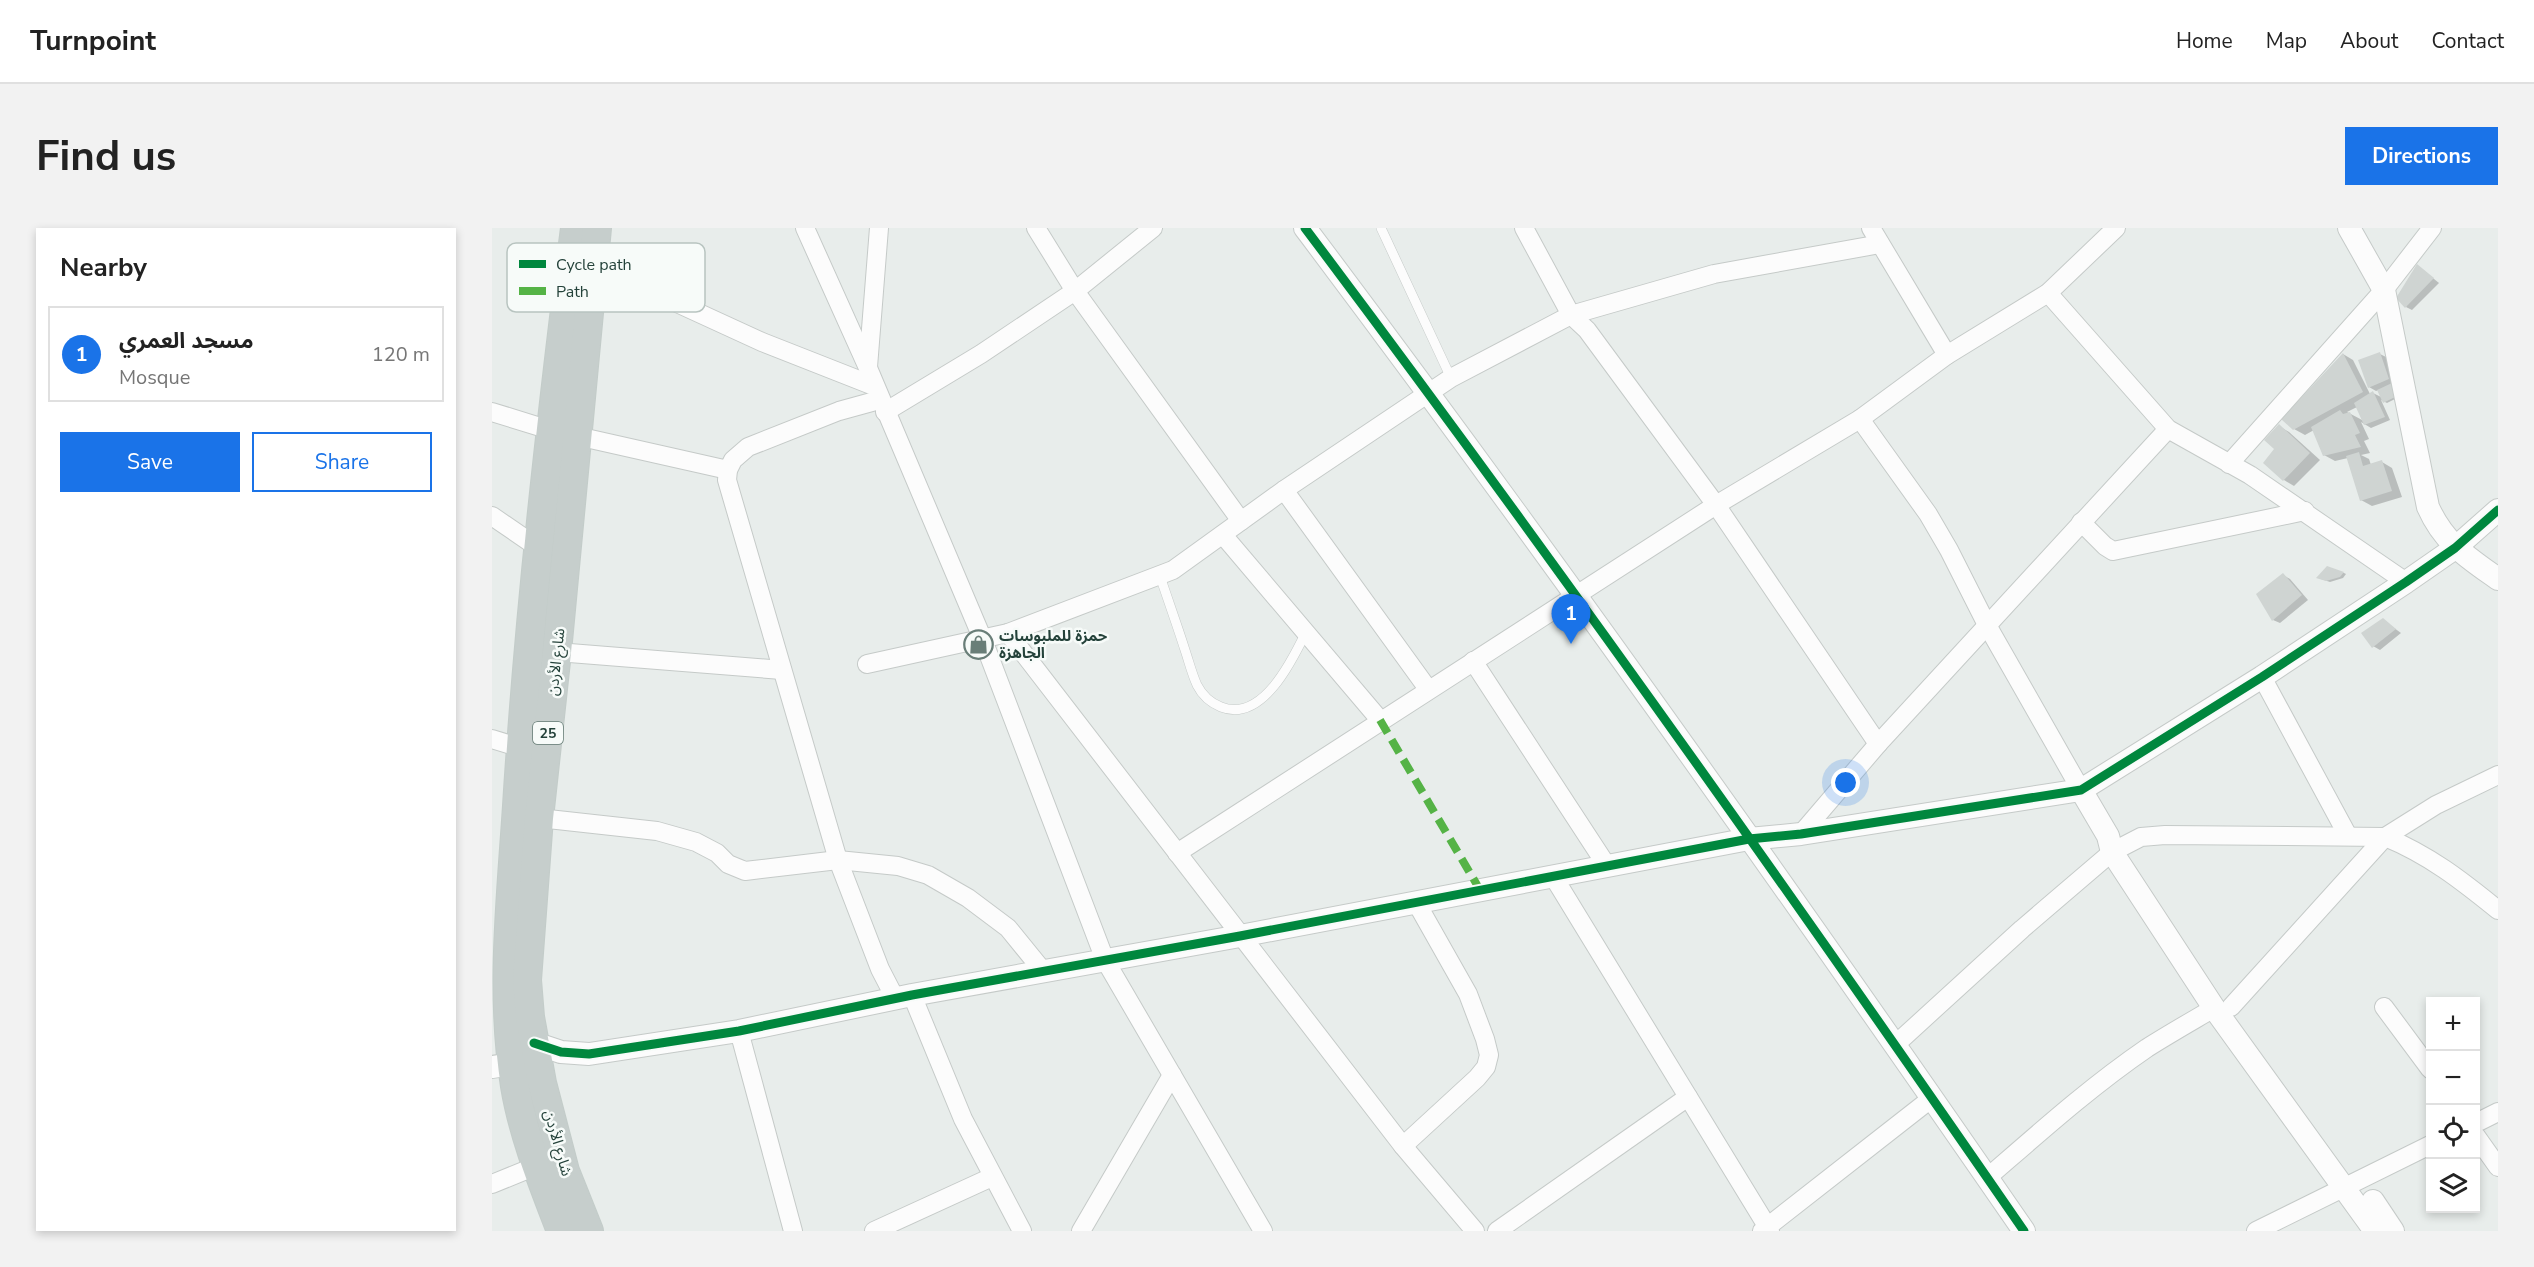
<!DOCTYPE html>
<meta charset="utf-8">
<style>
:root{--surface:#fff;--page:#f2f2f2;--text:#222;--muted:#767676;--line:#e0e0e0;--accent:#1a73e8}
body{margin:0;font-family:"Nunito Sans","Noto Sans Arabic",sans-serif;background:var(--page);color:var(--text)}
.controls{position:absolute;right:18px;bottom:18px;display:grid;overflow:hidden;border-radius:0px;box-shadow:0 3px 9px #0003}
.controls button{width:54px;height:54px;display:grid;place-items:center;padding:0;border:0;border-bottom:2px solid var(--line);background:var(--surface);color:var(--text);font:30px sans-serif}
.you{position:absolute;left:1354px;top:555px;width:21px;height:21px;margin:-15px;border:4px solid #fff;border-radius:50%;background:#1a73e8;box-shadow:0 0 0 9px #1a73e833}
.badge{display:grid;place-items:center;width:39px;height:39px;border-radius:50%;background:var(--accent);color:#fff;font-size:20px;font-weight:700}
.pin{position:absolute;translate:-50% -50px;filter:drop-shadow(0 2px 3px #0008)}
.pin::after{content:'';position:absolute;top:32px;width:21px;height:18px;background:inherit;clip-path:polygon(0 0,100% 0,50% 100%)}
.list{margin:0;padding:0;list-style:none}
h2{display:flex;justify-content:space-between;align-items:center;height:78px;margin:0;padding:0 24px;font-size:26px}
h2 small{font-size:20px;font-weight:400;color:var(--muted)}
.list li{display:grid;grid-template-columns:39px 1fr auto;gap:18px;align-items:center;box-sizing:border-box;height:96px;margin:0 12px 12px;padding:0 12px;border:2px solid var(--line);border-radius:0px}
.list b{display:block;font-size:22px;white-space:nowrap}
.list p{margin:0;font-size:20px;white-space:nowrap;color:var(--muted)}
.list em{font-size:20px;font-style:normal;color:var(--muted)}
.actions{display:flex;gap:12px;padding:18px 24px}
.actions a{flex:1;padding:14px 0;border:2px solid var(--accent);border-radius:0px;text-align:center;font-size:21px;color:var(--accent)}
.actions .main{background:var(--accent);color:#fff}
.icon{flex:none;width:33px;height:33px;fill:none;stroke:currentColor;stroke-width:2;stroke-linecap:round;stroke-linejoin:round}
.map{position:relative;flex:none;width:2006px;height:1003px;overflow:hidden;border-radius:0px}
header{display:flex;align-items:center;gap:36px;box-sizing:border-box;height:84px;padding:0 30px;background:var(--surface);border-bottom:2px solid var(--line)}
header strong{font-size:28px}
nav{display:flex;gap:33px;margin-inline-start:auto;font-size:21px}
.intro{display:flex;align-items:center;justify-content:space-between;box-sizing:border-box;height:144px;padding:0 36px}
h1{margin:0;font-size:42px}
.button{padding:15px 27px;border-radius:0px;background:var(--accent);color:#fff;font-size:21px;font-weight:700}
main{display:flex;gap:36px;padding:0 36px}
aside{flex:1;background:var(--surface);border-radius:0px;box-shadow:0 3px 9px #0003}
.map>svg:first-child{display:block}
.shadow{fill:#0003;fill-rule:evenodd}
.building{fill:#cfd4d2}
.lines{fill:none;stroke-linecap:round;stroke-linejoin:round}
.service-casing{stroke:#c5cac8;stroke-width:10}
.minor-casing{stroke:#c5cac8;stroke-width:20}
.tertiary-casing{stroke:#c5cac8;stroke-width:24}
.trunk-casing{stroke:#c3ccc9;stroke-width:30}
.service{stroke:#fcfcfc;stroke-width:9}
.minor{stroke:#fcfcfc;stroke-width:18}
.tertiary{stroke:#fcfcfc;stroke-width:22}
.trunk{stroke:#c6cecc;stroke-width:28}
.quiet{stroke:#55b346;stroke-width:8;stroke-dasharray:15 8;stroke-linecap:butt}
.cycleway-casing{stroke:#f7fbf9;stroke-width:13}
.cycleway{stroke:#00873e;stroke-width:9}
.labels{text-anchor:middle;stroke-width:5;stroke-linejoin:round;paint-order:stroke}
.shield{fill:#f7fbf9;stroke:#637a73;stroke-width:1.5}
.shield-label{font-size:14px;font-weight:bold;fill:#24423a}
.poi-label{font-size:15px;font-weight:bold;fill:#24423a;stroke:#f7fbf9;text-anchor:start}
.street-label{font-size:15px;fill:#24423a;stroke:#f7fbf9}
.key{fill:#f7fbf9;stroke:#b8c4c0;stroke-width:1.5}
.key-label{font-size:16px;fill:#24423a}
</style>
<header>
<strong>Turnpoint</strong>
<nav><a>Home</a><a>Map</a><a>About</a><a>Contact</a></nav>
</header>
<div class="intro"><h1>Find us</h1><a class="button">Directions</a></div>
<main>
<aside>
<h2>Nearby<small></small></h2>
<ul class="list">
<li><span class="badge">1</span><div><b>مسجد العمري</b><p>Mosque</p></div><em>120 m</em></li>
</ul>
<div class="actions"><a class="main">Save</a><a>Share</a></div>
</aside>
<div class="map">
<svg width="2006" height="1003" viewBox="0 0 2006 1003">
<rect width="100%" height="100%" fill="#e8edeb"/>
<g class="shadow">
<path d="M1931 42 1947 55 1920 82 1914 79Z"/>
<path d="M1851 126 1861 132 1878 166 1881 165 1891 170 1887 162 1884 163 1877 159 1888 126 1894 129 1907 169 1895 175 1889 172 1898 192 1879 200 1869 194 1877 211 1872 213 1878 225 1869 227 1877 231 1879 237 1890 234 1900 240 1910 269 1880 278 1869 272 1856 230 1843 233 1832 227 1822 202 1813 207 1802 201ZM1865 179 1872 193 1855 184Z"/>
<path d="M1787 198 1797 204 1828 232 1802 258 1792 252 1785 221Z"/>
<path d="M1835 339 1852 345 1854 346 1851 350 1838 354 1829 351Z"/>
<path d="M1791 347 1798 351 1816 372 1788 395 1781 392Z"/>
<path d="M1891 392 1909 405 1888 422 1881 418Z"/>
</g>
<g class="building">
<path d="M1925 36 1942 50 1913 80 1904 70Z"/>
<path d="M1888 124 1897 151 1876 160 1866 132Z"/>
<path d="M1851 125 1871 164 1801 202 1789 191Z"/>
<path d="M1900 155 1905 168 1891 175 1885 162Z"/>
<path d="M1881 163 1893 189 1872 197 1862 175Z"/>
<path d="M1848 182 1851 186 1858 184 1868 205 1863 207 1869 219 1831 228 1819 199Z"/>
<path d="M1787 196 1818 225 1791 253 1771 235 1782 221 1772 212Z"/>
<path d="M1867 224 1871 238 1890 232 1900 263 1868 273 1854 228Z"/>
<path d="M1835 338 1852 344 1848 349 1834 353 1824 350Z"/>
<path d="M1791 345 1810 367 1780 393 1764 366Z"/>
<path d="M1891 390 1904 401 1880 420 1869 405Z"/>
</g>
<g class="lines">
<defs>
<g id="service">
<path d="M889 0 959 150"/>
<path d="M668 348C676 372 685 397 693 422 697 434 700 446 705 457 710 467 719 475 729 479 770 495 800 433 814 404"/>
</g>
<g id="minor">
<path d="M313 0 376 140 491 412 613 732 771 1003"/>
<path d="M544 0 583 63 749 293"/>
<path d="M1032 0 1079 87 1095 102 1224 277 1386 516"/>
<path d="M1379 0 1455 127"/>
<path d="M100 36 270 114 382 158"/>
<path d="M1556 65 1676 201 1758 247 1914 354"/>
<path d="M376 139 387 0"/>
<path d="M387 172 347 183 256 219 241 232 236 242 235 252 346 632 388 741 403 770"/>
<path d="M0 184 58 202"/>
<path d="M393 184 489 126 583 63 661 0"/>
<path d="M1368 191 1436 286 1457 322 1495 397 1589 562"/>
<path d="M85 208 236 242"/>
<path d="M1737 236 1892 62 1940 0"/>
<path d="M792 262 936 461"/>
<path d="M0 288 48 321"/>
<path d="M1589 294 1613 318 1621 323 1813 283"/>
<path d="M731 307 888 492"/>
<path d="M516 405 911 918 983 1003"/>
<path d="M65 424 290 442"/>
<path d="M981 433 1115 638"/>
<path d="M375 436 516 405 681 342 792 262 959 150 1079 87 1222 46 1388 16"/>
<path d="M1770 449 1856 608"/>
<path d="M0 511 29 520"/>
<path d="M47 590 165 603 204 614 225 625 236 636 253 643 346 632 406 638 436 647 476 670 516 700 551 743"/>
<path d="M1309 606 1386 516 1676 201"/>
<path d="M685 625 1224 277 1368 191 1455 127 1556 65 1624 0"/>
<path d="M1061 648 1278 1003"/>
<path d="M420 767 471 891 530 1003"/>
<path d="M1739 779 1893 609 1944 577 2006 547"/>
<path d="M1892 779 1938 841"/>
<path d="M247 803 301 1003"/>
<path d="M1404 816 1530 701 1620 624 1649 609 1673 607 1893 609C1937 627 1969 652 2006 682"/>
<path d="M1984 895 2006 884"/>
<path d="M1984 908 2006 939"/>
<path d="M911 918 985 850 994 839 997 827 993 811 976 766 924 674"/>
<path d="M1495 950C1547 905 1598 859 1655 820 1677 806 1700 793 1722 780"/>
<path d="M0 956 44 938"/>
<path d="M382 1003 500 949"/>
<path d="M589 1003 680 847"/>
<path d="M1005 1003 1196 869"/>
<path d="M1270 1003 1440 870"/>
<path d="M1764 1003 1938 917"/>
</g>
<g id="tertiary">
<path d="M813 0C1060 328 1298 664 1532 1003"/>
<path d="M1857 0 1892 62 1936 279C1952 315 1975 329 2006 351"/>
<path d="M1589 562 1616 608 1620 624 1722 780 1883 1003"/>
<path d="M42 815 69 824 97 826 247 803 420 767 748 708 1257 611 1309 606 1589 562 1770 449 1914 354 1963 320 2006 282"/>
<path d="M0 839 20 836"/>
<path d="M1881 973 1901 1003"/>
</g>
<g id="trunk">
<path d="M69 1003C51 956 31 907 23 858 8 765 19 671 25 578 37 385 59 192 83 0"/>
<path d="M97 1003 73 943 50 855 38 789 35 752 47 590 65 424 105 0"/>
</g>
</defs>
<use href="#service" class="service-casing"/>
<use href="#minor" class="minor-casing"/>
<use href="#tertiary" class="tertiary-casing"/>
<use href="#trunk" class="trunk-casing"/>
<use href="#service" class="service"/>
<use href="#minor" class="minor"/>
<use href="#tertiary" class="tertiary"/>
<use href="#trunk" class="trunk"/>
<path class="quiet" d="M888 492 988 662"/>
<defs>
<g id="cycleway">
<path d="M813 0C1060 328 1298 664 1532 1003"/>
<path d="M42 815 69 824 97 826 247 803 420 767 748 708 1257 611 1309 606 1589 562 1770 449 1914 354 1963 320 2006 282"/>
</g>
</defs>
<use href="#cycleway" class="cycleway-casing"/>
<use href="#cycleway" class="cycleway"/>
</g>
<defs>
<symbol id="shop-ring" viewBox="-11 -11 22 22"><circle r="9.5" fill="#f7fbf9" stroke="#697e78" stroke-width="1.5"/><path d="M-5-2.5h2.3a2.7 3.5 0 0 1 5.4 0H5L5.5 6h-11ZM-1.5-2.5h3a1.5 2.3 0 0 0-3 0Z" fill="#697e78"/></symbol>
</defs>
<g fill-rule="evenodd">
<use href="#shop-ring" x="470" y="400" width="33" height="33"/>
</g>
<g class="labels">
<rect class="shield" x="41" y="494" width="30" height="22" rx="4.5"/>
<g class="shield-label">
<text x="56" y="510">25</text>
</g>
<g class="poi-label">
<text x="507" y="413">حمزة للملبوسات<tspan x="507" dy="17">الجاهزة</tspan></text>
</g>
<g class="street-label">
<text transform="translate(64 434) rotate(-84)" y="5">شارع الأردن</text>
<text transform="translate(66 915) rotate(74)" y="5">شارع الأردن</text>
</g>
</g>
<rect x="15" y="15" width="198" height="69" rx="9" class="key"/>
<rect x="27" y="32" width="27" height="8" fill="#00873e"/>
<rect x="27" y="59" width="27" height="8" fill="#55b346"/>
<g class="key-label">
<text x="64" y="42">Cycle path</text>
<text x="64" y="69">Path</text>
</g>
</svg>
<div class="controls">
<button>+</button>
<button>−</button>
<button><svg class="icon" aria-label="locate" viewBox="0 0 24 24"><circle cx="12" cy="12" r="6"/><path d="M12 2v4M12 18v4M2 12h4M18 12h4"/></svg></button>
<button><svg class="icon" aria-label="layers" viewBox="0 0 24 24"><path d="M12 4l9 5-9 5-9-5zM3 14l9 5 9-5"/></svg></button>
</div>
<div class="you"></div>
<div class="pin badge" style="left:1079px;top:416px">1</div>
</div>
</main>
